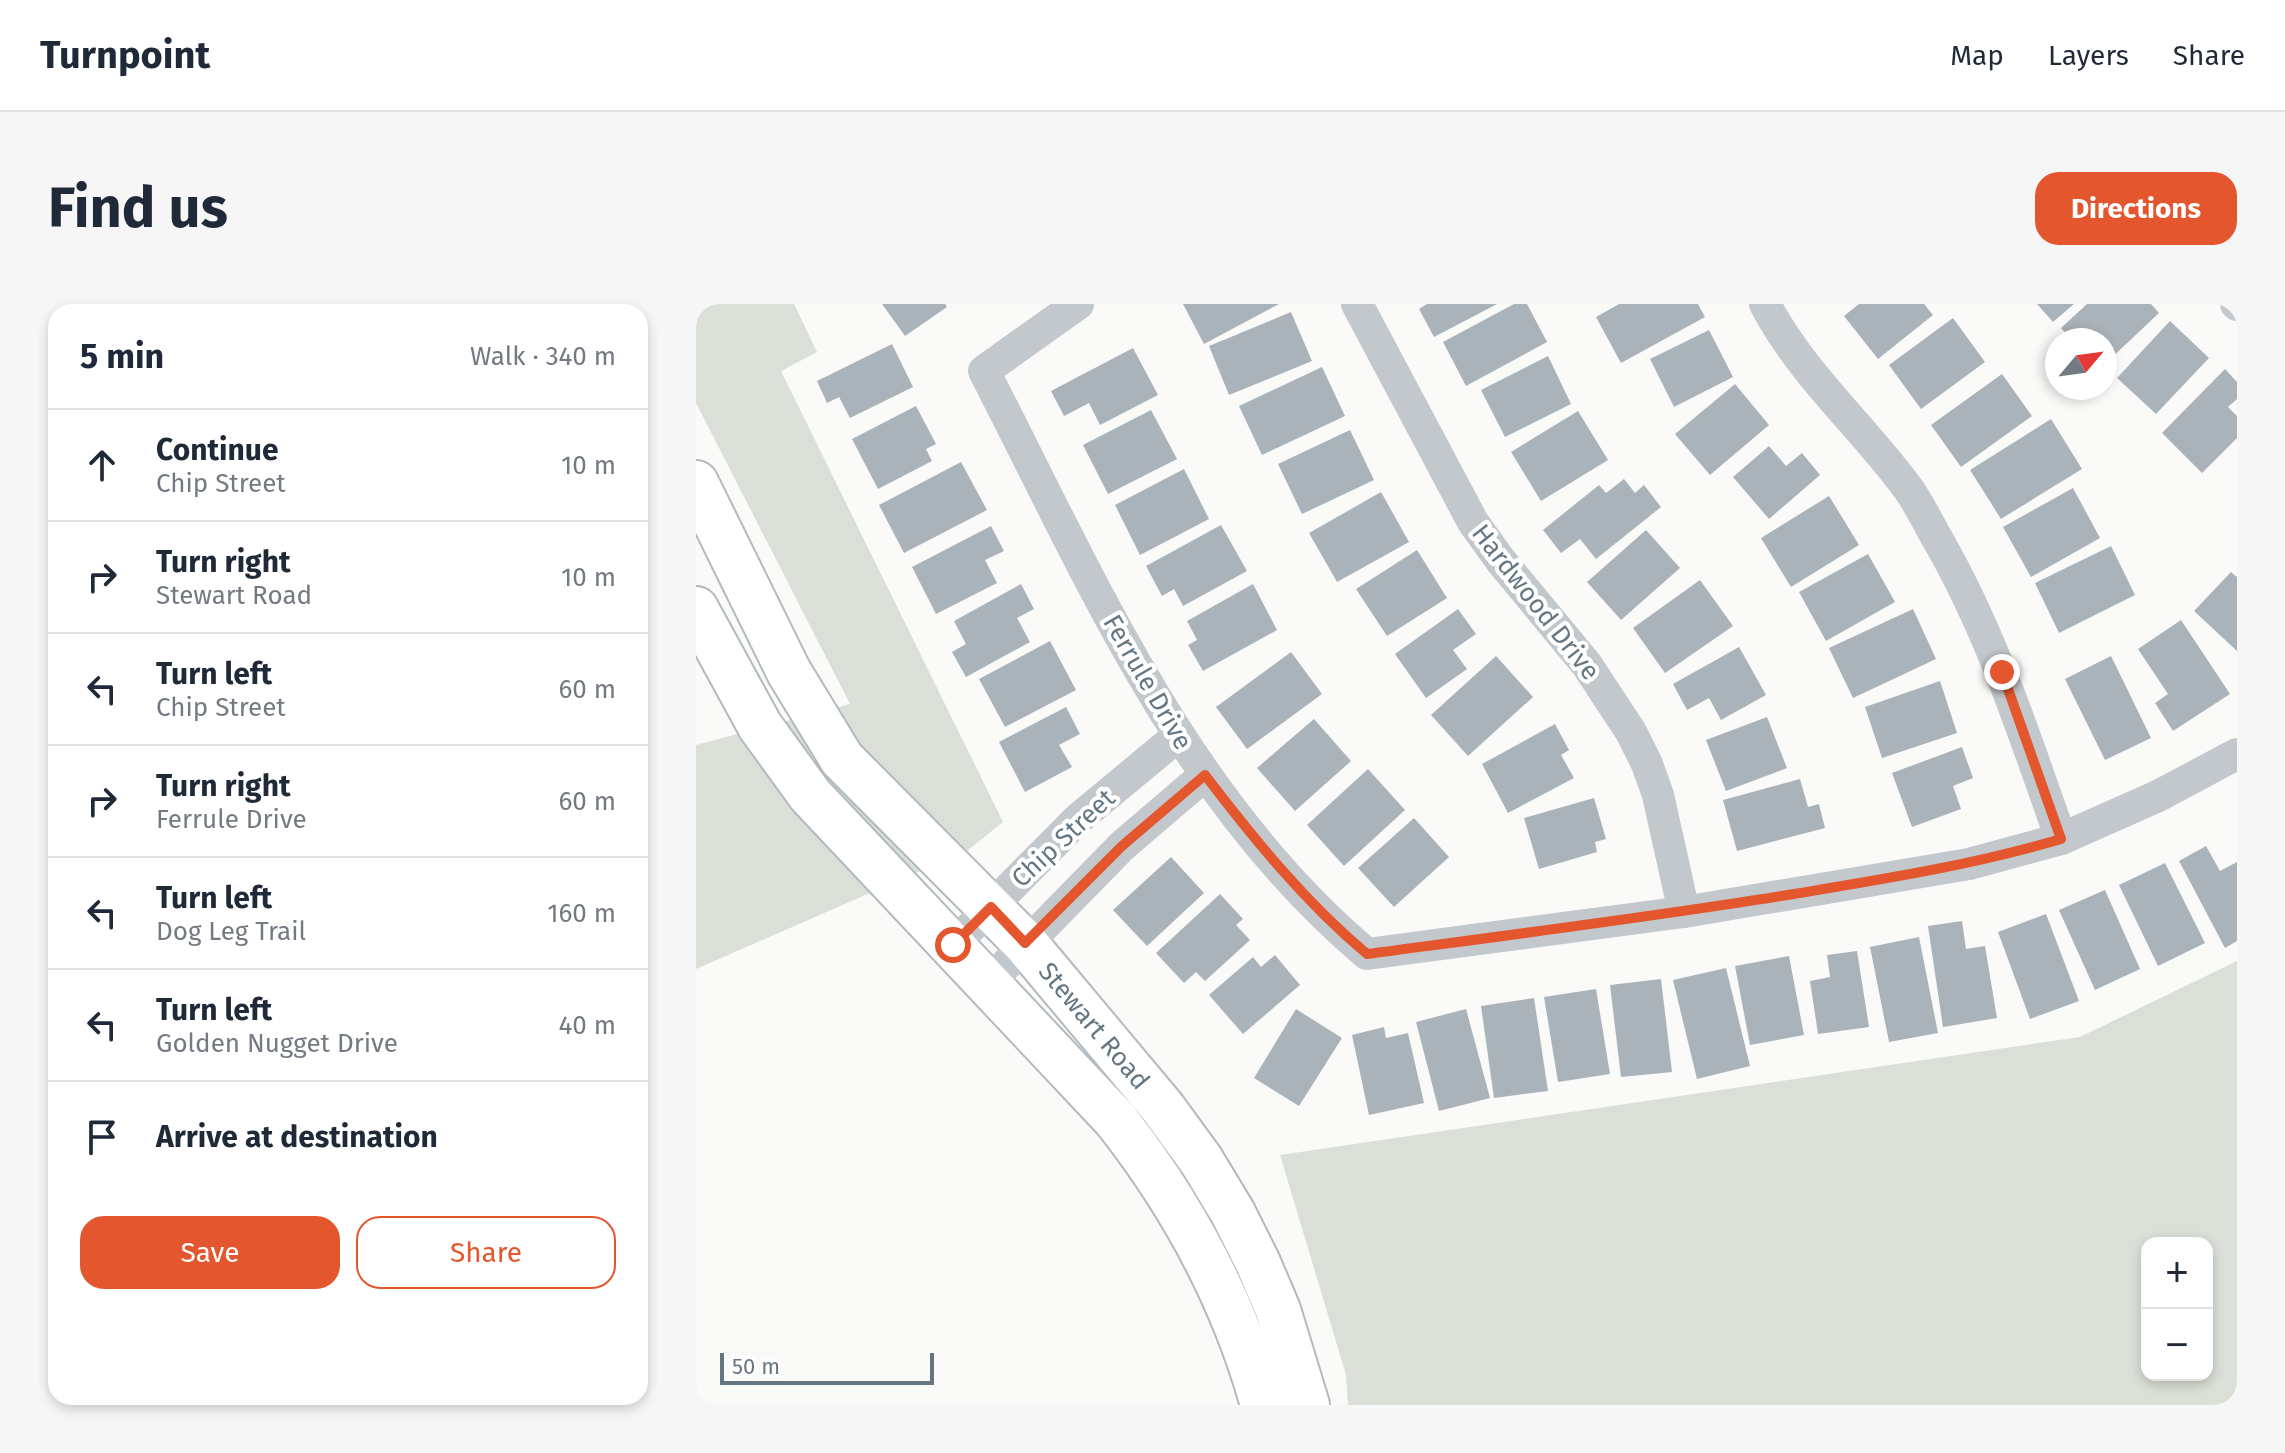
<!DOCTYPE html>
<meta charset="utf-8">
<style>
:root{--surface:#fff;--page:#f6f6f7;--text:#1f2937;--muted:#747a83;--line:#e0e1e3;--accent:#e4572e}
body{margin:0;font-family:"Fira Sans",sans-serif;background:var(--page);color:var(--text)}
.controls{position:absolute;right:24px;bottom:24px;display:grid;overflow:hidden;border-radius:16px;box-shadow:0 4px 12px #0003}
.controls button{width:72px;height:72px;display:grid;place-items:center;padding:0;border:0;border-bottom:2px solid var(--line);background:var(--surface);color:var(--text);font:40px sans-serif}
.compass{position:absolute;left:1349px;top:24px;width:72px;height:72px;border-radius:50%;background:var(--surface);box-shadow:0 4px 12px #0003;rotate:61deg}
.scale{position:absolute;left:24px;bottom:20px;width:214px;box-sizing:border-box;padding-left:8px;border:4px solid #657683;border-top:0;font-size:22px;line-height:28px;white-space:nowrap;color:#657683;-webkit-text-stroke:6px #fff;paint-order:stroke}
.stop{position:absolute;width:24px;height:24px;margin:-18px;border:6px solid #e4572e;border-radius:50%;background:#fff}
.stop.end{background:#e4572e;border-color:#fff;box-shadow:0 2px 8px #0008}
.list{margin:0;padding:0;list-style:none}
h2{display:flex;justify-content:space-between;align-items:center;height:104px;margin:0;padding:0 32px;font-size:34px}
h2 small{font-size:26px;font-weight:400;color:var(--muted)}
.list li{display:grid;grid-template-columns:52px 1fr auto;gap:24px;align-items:center;box-sizing:border-box;height:112px;padding:0 32px;border-top:2px solid var(--line)}
.list b{display:block;font-size:30px;white-space:nowrap}
.list p{margin:0;font-size:26px;white-space:nowrap;color:var(--muted)}
.list em{font-size:26px;font-style:normal;color:var(--muted)}
.actions{display:flex;gap:16px;padding:24px 32px}
.actions a{flex:1;padding:18px 0;border:2px solid var(--accent);border-radius:24px;text-align:center;font-size:28px;color:var(--accent)}
.actions .main{background:var(--accent);color:#fff}
.icon{flex:none;width:44px;height:44px;fill:none;stroke:currentColor;stroke-width:2;stroke-linecap:round;stroke-linejoin:round}
.map{position:relative;flex:none;width:1541px;height:1101px;overflow:hidden;border-radius:24px}
header{display:flex;align-items:center;gap:48px;box-sizing:border-box;height:112px;padding:0 40px;background:var(--surface);border-bottom:2px solid var(--line)}
header strong{font-size:38px}
nav{display:flex;gap:44px;margin-inline-start:auto;font-size:28px}
.intro{display:flex;align-items:center;justify-content:space-between;box-sizing:border-box;height:192px;padding:0 48px}
h1{margin:0;font-size:56px}
.button{padding:20px 36px;border-radius:24px;background:var(--accent);color:#fff;font-size:28px;font-weight:700}
main{display:flex;gap:48px;padding:0 48px}
aside{flex:1;background:var(--surface);border-radius:24px;box-shadow:0 4px 12px #0003}
.map>svg:first-child{display:block}
.green{fill:#dadfd7;fill-rule:evenodd}
.building{fill:#aab3b9}
.lines{fill:none;stroke-linecap:round;stroke-linejoin:round}
.secondary-casing{stroke:#b3babf;stroke-width:48}
.street{stroke:#c3c8cc;stroke-width:32}
.secondary{stroke:#fff;stroke-width:44}
.route{stroke:#e4572e;stroke-width:10}
.labels{text-anchor:middle;stroke-width:8;stroke-linejoin:round;paint-order:stroke}
.street-label{font-size:26px;fill:#657683;stroke:#fff}
</style>
<header>
<strong>Turnpoint</strong>
<nav><a>Map</a><a>Layers</a><a>Share</a></nav>
</header>
<div class="intro"><h1>Find us</h1><a class="button">Directions</a></div>
<main>
<aside>
<h2>5 min<small>Walk · 340 m</small></h2>
<ul class="list">
<li><svg class="icon" aria-label="ahead" viewBox="0 0 24 24"><path d="M12 20V5M6 11l6-6 6 6"/></svg><div><b>Continue</b><p>Chip Street</p></div><em>10 m</em></li>
<li><svg class="icon" aria-label="right" viewBox="0 0 24 24"><path d="M7 20v-9h11M14 6l5 5-5 5"/></svg><div><b>Turn right</b><p>Stewart Road</p></div><em>10 m</em></li>
<li><svg class="icon" aria-label="left" viewBox="0 0 24 24"><path d="M17 20v-9H6M10 6l-5 5 5 5"/></svg><div><b>Turn left</b><p>Chip Street</p></div><em>60 m</em></li>
<li><svg class="icon" aria-label="right" viewBox="0 0 24 24"><path d="M7 20v-9h11M14 6l5 5-5 5"/></svg><div><b>Turn right</b><p>Ferrule Drive</p></div><em>60 m</em></li>
<li><svg class="icon" aria-label="left" viewBox="0 0 24 24"><path d="M17 20v-9H6M10 6l-5 5 5 5"/></svg><div><b>Turn left</b><p>Dog Leg Trail</p></div><em>160 m</em></li>
<li><svg class="icon" aria-label="left" viewBox="0 0 24 24"><path d="M17 20v-9H6M10 6l-5 5 5 5"/></svg><div><b>Turn left</b><p>Golden Nugget Drive</p></div><em>40 m</em></li>
<li><svg class="icon" aria-label="arrive" viewBox="0 0 24 24"><path d="M6 21V4h12l-3 4 3 4H6"/></svg><div><b>Arrive at destination</b></div></li>
</ul>
<div class="actions"><a class="main">Save</a><a>Share</a></div>
</aside>
<div class="map">
<svg width="1541" height="1101" viewBox="0 0 1541 1101">
<rect width="100%" height="100%" fill="#fafaf8"/>
<g class="green">
<path d="M0 0H98L121 48 85 67 307 518 272 546 0 665V441L154 400 0 99Z"/>
<path d="M1541 657V1101H652L650 1071 584 851 1384 733ZM1451 939H1511V1071H1451Z"/>
</g>
<g class="building">
<path d="M186 0H249L251 3 209 32Z"/>
<path d="M487 0H583L508 40Z"/>
<path d="M731 0H801L738 33 723 5Z"/>
<path d="M818 0H831L851 38 770 82 747 38Z"/>
<path d="M923 0H1002L1009 13 925 59 900 13Z"/>
<path d="M1163 0H1228L1237 11 1182 55 1148 12Z"/>
<path d="M1341 0H1378L1357 18Z"/>
<path d="M1391 0H1455L1463 9 1409 60V36H1376L1365 24Z"/>
<path d="M595 8 616 57 533 91 513 42Z"/>
<path d="M1257 14 1289 58 1225 105 1193 61Z"/>
<path d="M1474 17 1513 54 1460 110 1421 74Z"/>
<path d="M1013 26 1037 73 978 103 954 55Z"/>
<path d="M196 40 217 83 154 114 143 93 131 99 121 77Z"/>
<path d="M437 44 462 91 404 121 393 99 368 112 355 87Z"/>
<path d="M852 52 875 100 809 133 785 86Z"/>
<path d="M626 63 649 112 566 151 543 102Z"/>
<path d="M1529 65 1541 78V95L1532 103 1541 112V134L1506 169 1466 129Z"/>
<path d="M1306 70 1336 112 1265 163 1235 121Z"/>
<path d="M1039 80 1073 121 1014 171 979 130Z"/>
<path d="M220 102 240 140 230 145 236 157 182 185 156 135Z"/>
<path d="M455 106 481 155 412 190 387 141Z"/>
<path d="M882 107 912 156 845 197 815 148Z"/>
<path d="M1355 115 1386 165 1305 215 1274 166Z"/>
<path d="M654 126 678 176 606 210 582 160Z"/>
<path d="M1073 142 1090 162 1106 149 1124 171 1073 215 1037 173Z"/>
<path d="M265 158 291 206 208 249 183 201Z"/>
<path d="M488 165 513 215 444 251 419 201Z"/>
<path d="M928 175 939 189 948 181 965 203 900 255 884 235 865 249 847 226 903 181 910 189Z"/>
<path d="M1377 184 1404 234 1335 273 1307 223Z"/>
<path d="M685 188 713 238 641 278 613 229Z"/>
<path d="M1133 192 1163 241 1095 283 1065 234Z"/>
<path d="M525 221 551 267 487 302 478 285 466 292 450 262Z"/>
<path d="M295 222 308 247 289 256 301 279 240 310 216 263Z"/>
<path d="M950 226 984 264 925 316 891 278Z"/>
<path d="M1415 242 1439 291 1363 329 1339 279Z"/>
<path d="M721 246 751 294 691 332 660 285Z"/>
<path d="M1172 250 1199 298 1130 337 1103 288Z"/>
<path d="M1535 268 1541 273V347L1498 307Z"/>
<path d="M1004 276 1037 322 969 369 937 324Z"/>
<path d="M325 280 338 305 321 314 334 338 270 373 256 348 270 340 258 317Z"/>
<path d="M557 280 581 326 507 367 492 341 501 336 491 317Z"/>
<path d="M762 305 780 330 757 346 771 365 730 394 699 350Z"/>
<path d="M1217 305 1240 355 1157 394 1133 344Z"/>
<path d="M1485 316 1534 390 1477 427 1459 399 1472 390 1442 345Z"/>
<path d="M354 337 380 386 309 423 283 375Z"/>
<path d="M1043 343 1070 391 1025 416 1013 394 991 406 977 380Z"/>
<path d="M595 348 626 390 551 445 520 403Z"/>
<path d="M800 352 837 393 772 452 735 411Z"/>
<path d="M1415 352 1455 434 1409 456 1369 375Z"/>
<path d="M1244 377 1261 429 1186 454 1169 403Z"/>
<path d="M370 403 384 430 363 441 376 463 329 488 303 438Z"/>
<path d="M1071 413 1091 464 1030 487 1010 436Z"/>
<path d="M618 415 655 457 599 507 561 464Z"/>
<path d="M859 420 873 446 865 451 878 474 812 509 786 460Z"/>
<path d="M1266 443 1277 474 1257 482 1265 505 1216 523 1196 469Z"/>
<path d="M672 465 709 506 648 562 611 521Z"/>
<path d="M1104 475 1112 503 1123 500 1129 524 1041 547 1027 496Z"/>
<path d="M898 494 910 535 899 538 901 548 843 565 828 514Z"/>
<path d="M718 514 753 553 698 603 662 564Z"/>
<path d="M1510 542 1524 567 1541 558V637L1529 644 1483 557Z"/>
<path d="M475 553 508 589 451 642 417 606Z"/>
<path d="M1469 559 1509 639 1462 662 1423 581Z"/>
<path d="M1409 586 1444 665 1399 686 1363 606Z"/>
<path d="M524 590 547 615 540 621 554 636 509 677 500 668 488 679 460 649Z"/>
<path d="M1350 610 1383 697 1334 715 1302 628Z"/>
<path d="M1266 617 1270 645 1289 642 1301 714 1247 723 1232 622Z"/>
<path d="M1223 633 1242 729 1193 738 1174 643Z"/>
<path d="M1161 647 1173 723 1122 730 1114 677 1134 673 1131 651Z"/>
<path d="M579 651 604 681 547 730 513 691 557 653 565 663Z"/>
<path d="M1093 652 1108 731 1054 741 1039 662Z"/>
<path d="M1030 664 1054 762 1001 775 977 676Z"/>
<path d="M965 675 976 768 925 773 914 681Z"/>
<path d="M900 685 914 770 862 778 848 693Z"/>
<path d="M838 694 852 787 798 794 785 702Z"/>
<path d="M600 705 646 734 603 802 558 774Z"/>
<path d="M770 705 794 794 743 807 720 718Z"/>
<path d="M688 723 690 734 712 729 728 799 673 811 656 731Z"/>
</g>
<g class="lines">
<defs>
<g id="secondary">
<path id="s1" d="M0 179 93 368 146 455 329 639 467 804 505 856 537 909 562 959 582 1006 611 1101"/>
<path d="M0 305 64 422 114 491 419 815C486 900 538 996 567 1101"/>
</g>
</defs>
<use href="#secondary" class="secondary-casing"/>
<g class="street">
<path d="M382 0 288 67C395 275 488 496 671 650L988 608 1273 560 1365 535 1462 492 1541 450"/>
<path d="M661 0 777 218 805 257 891 361 935 428 951 460 962 491 988 608"/>
<path d="M1069 0C1105 69 1165 121 1211 183 1223 199 1232 219 1242 236 1296 330 1329 433 1365 535"/>
<path d="M1540 0 1541 1"/>
<path d="M257 641 382 515 482 432"/>
<path d="M292 679 426 542 509 471"/>
</g>
<use href="#secondary" class="secondary"/>
</g>
<g class="lines">
<path class="route" d="M257 641 295 603 329 639 426 542 509 471C558 535 609 598 671 650 814 631 956 613 1098 590 1188 575 1277 561 1365 535L1306 368"/>
</g>
<g class="labels">
<g class="street-label">
<text transform="translate(840 298) rotate(52)" y="9">Hardwood Drive</text>
<text transform="translate(452 378) rotate(60)" y="9">Ferrule Drive</text>
<text transform="translate(367 534) rotate(-43)" y="9">Chip Street</text>
<text dy="9" stroke="none"><textPath href="#s1" startOffset="680">Stewart Road</textPath></text>
</g>
</g>
</svg>
<div class="controls">
<button>+</button>
<button>−</button>
</div>
<svg class="compass" viewBox="-18 -18 36 36"><path d="M0-13l5 13h-10z" fill="#e53935"/><path d="M0 13l5-13h-10z" fill="#747a83"/></svg>
<div class="scale">50 m</div>
<div class="stop" style="left:257px;top:641px"></div>
<div class="stop end" style="left:1306px;top:368px"></div>
</div>
</main>
